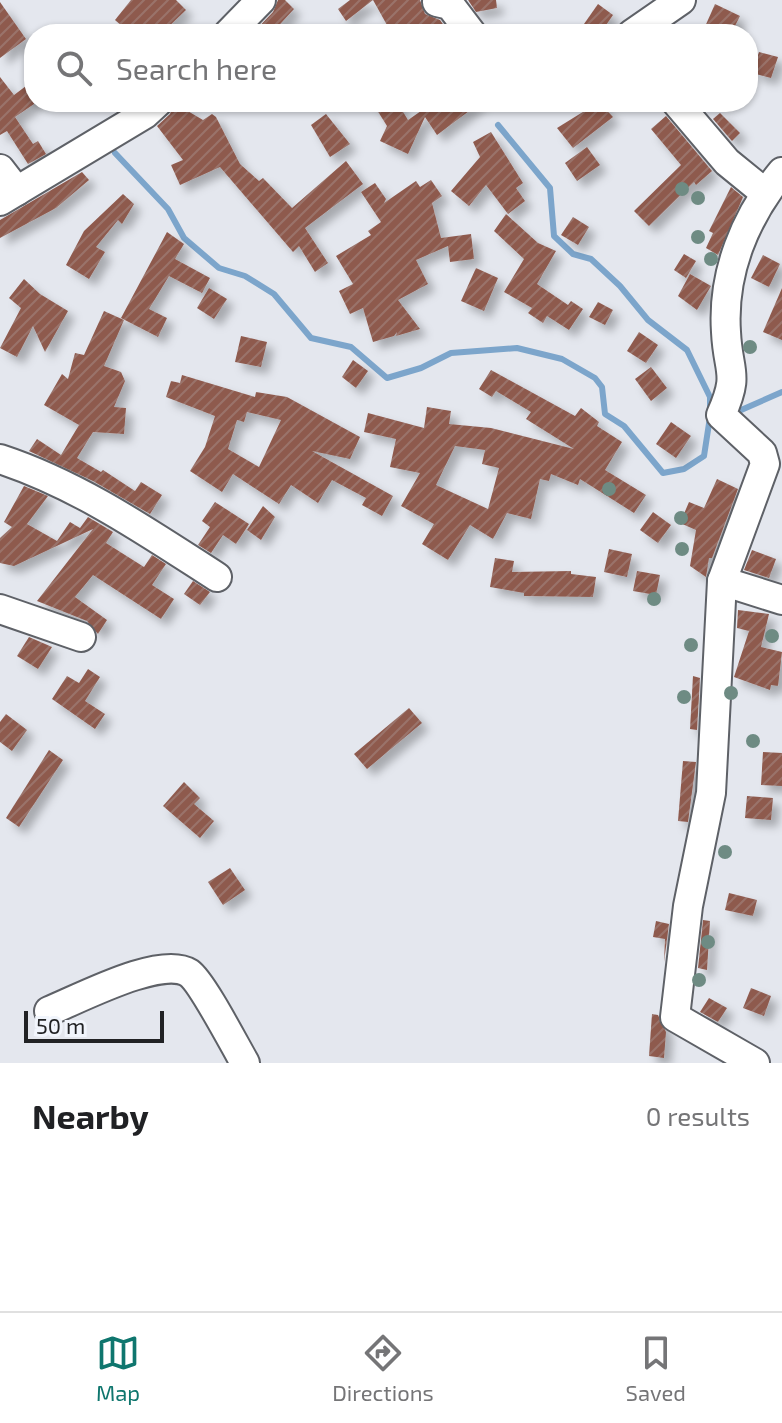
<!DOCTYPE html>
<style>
:root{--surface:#fff;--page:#f2f2f2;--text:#202124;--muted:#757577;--line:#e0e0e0;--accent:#0f766e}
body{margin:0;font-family:"Exo 2",sans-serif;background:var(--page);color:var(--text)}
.scale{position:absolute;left:24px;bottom:20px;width:140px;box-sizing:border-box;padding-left:8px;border:4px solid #212224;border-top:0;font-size:22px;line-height:28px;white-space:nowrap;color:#212224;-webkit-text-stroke:6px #f1f5fc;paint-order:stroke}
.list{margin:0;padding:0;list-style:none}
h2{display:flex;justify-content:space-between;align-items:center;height:104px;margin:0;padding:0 32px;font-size:34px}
h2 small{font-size:26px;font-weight:400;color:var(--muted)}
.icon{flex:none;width:44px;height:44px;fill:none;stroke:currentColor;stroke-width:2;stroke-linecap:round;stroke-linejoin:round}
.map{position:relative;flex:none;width:782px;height:1063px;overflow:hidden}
.search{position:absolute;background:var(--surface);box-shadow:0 2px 6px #0004;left:24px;right:24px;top:24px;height:88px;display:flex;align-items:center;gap:20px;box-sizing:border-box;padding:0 28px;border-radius:32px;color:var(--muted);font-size:30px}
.sheet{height:248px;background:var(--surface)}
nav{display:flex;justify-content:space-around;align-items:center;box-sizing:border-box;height:112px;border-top:2px solid var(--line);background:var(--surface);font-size:22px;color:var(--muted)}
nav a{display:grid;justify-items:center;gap:4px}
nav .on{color:var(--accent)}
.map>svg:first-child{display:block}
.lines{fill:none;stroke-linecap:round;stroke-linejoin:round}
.stream{stroke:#7ca5cb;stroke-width:6}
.building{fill:url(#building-hatch);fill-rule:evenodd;filter:url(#shadow)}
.minor-casing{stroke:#5e6167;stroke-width:32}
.minor{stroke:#fff;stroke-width:28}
.tree{fill:#6e8b83}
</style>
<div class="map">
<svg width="782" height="1063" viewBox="0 0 782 1063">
<defs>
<pattern id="building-hatch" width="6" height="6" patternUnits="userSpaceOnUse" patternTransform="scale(2)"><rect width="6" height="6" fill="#8e5a4e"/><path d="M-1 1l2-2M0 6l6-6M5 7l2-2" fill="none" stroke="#9a736a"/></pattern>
<filter id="shadow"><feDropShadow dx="7" dy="7" stdDeviation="4" flood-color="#0004"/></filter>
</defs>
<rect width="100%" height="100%" fill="#e4e7ee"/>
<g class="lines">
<g class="stream">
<path d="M498 125 550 188 554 236 573 254 591 259 620 286 648 320 687 350 710 397V413"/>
<path d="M115 153 168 209 184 238 219 268 245 276 274 294 311 338 351 347 387 378 421 368 451 353 517 348 562 359 595 378 602 387 605 414 624 426 663 473 684 469 704 456 710 417"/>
<path d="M732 414 782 392"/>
</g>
</g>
<g class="building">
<path d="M131 0H176L186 10 161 34H131L115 20Z"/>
<path d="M278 0H285L294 9 271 34H252L273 12Z"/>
<path d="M350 0H373L346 21 338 9Z"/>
<path d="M373 0H420L425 14 440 20 445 27 433 34H392Z"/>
<path d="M468 0H496L497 8 476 12Z"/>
<path d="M0 2 26 39 0 58Z"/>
<path d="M598 4 613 15 600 34H577Z"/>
<path d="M715 4 740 16 731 34H716L704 29Z"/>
<path d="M759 52 778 57 771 78 752 73Z"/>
<path d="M0 77 14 95 34 80V104L15 117 33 144 38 141 46 154 28 164 7 131 0 135Z"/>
<path d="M372 102H397L408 120 434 102H481L437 135 425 117 408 154 380 141 387 126Z"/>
<path d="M599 102 613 117 573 148 557 128Z"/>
<path d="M174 103 203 120 212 114 216 117 240 164 259 181 263 178 292 208 346 161 363 184 305 228 328 263 315 272 299 246 293 252 220 167 180 185 171 165 183 160 157 126 170 114Z"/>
<path d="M720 113 740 133 732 141 713 119Z"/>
<path d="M326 114 350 144 330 157 311 125Z"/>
<path d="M666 116 712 171 696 185 694 182 649 226 634 211 681 165 651 129Z"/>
<path d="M491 132 523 183 516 188 525 201 508 214 486 185 469 206 451 191 480 157 473 142Z"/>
<path d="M587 147 600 165 577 181 565 163Z"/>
<path d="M82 172 89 180 56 208 0 238V220Z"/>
<path d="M431 180 442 196 432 203 441 238 471 234 474 259 450 262 448 246 416 260 428 284 398 300 420 329 396 336 397 332 394 336 373 342 363 308 350 314 339 291 353 284 336 256 371 235 368 231 381 222 361 192 375 183 386 199 384 203 416 181 420 187Z"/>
<path d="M731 187 743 197 718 255 706 248 713 233 709 231Z"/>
<path d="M123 194 134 204 122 224 118 220 96 247 105 252 89 279 66 265 84 231Z"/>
<path d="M506 214 538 243 556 251 537 284 568 305 571 301 583 309 569 330 547 316 543 323 528 313 532 308 504 292 524 259 494 231Z"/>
<path d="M573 217 589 227 578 245 561 235Z"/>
<path d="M167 232 184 244 175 259 210 278 202 293 169 276 149 309 167 318 158 337 121 318Z"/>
<path d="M684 254 696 261 686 278 674 270Z"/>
<path d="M763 255 780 264 769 287 751 278Z"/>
<path d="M476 268 498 278 484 311 461 301Z"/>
<path d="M690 274 711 286 697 310 678 296Z"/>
<path d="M24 279 40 294 68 311 45 352 33 326 17 357 0 348 21 308 9 298Z"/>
<path d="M209 288 227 299 214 319 197 308Z"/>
<path d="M782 288V340L763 332Z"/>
<path d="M598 302 613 310 605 325 589 317Z"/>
<path d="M104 311 124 320 104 366 121 372 125 381 114 407 126 408 124 434 93 432 77 458 101 472 103 470 135 491 141 482 162 495 150 514 93 481 29 451 37 439 61 455 79 425 44 405 62 374 68 379 75 353 84 355Z"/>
<path d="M639 332 658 345 646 363 627 351Z"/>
<path d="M241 336 267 342 261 367 235 362Z"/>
<path d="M353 360 368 371 356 388 342 377Z"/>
<path d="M651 367 667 388 651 401 635 379Z"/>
<path d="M491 370 575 416 581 408 599 422 597 426 622 442 605 470 646 495 634 513 580 479 578 485 551 474 549 481 540 479 531 519 507 513 493 539 470 525 448 560 422 544 434 524 401 506 420 473 390 467 396 439 364 432 368 413 424 428 427 407 451 411 449 424 491 428 574 449 526 419 531 412 496 391 492 397 479 389ZM455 446 485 450 482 464 499 468 488 509 436 485Z"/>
<path d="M182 375 255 397 256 392 287 397 360 437 350 459 312 451 393 496 382 516 362 505 366 498 332 480 318 503 291 485 279 504 233 474 222 492 190 471 205 447 215 416 166 397 171 381 180 383ZM247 412 281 420 259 467 228 449 237 420 244 422Z"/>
<path d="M671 422 691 436 676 458 656 444Z"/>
<path d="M717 479 738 489 712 558H709L706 577 690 566 696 530 680 523 689 502 704 508Z"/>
<path d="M24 486 48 496 27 524 57 541 70 522 80 528 88 517 113 532 106 543 144 567 152 555 166 564 152 585 174 599 161 619 93 575 75 597 107 620 98 634 87 621 37 601 93 529 14 566 0 563V538L12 527 4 522Z"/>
<path d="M215 502 249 524 236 544 223 535 211 553 198 545 210 527 202 521Z"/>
<path d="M263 506 275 517 261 540 247 530Z"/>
<path d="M653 512 671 525 658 543 640 530Z"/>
<path d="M609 549 632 554 627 577 604 572Z"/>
<path d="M752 550 776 559 769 578 744 570Z"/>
<path d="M495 558 514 561 512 572 571 571V574L596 577 593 597 524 596V593L490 587Z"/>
<path d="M637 571 660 575 656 595 633 591Z"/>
<path d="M193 581 210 592 200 605 184 594Z"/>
<path d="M738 610 769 614 761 647 782 652 778 686 771 685 770 690 734 677 749 631 737 628Z"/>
<path d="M29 637 52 647 38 669 17 656Z"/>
<path d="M88 669 100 677 85 701 105 714 95 729 52 699 67 676 79 683Z"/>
<path d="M693 676 700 678 697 730 690 729Z"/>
<path d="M409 708 422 723 367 769 354 754Z"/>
<path d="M6 714 27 730 12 751 0 742V722Z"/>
<path d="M49 750 63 760 19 827 6 818Z"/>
<path d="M763 752 782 753V786L761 785Z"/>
<path d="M683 761 696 762 688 822 678 821Z"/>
<path d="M184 782 200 798 194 804 214 821 200 838 163 806Z"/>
<path d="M747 796 773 798 771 820 745 818Z"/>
<path d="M230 868 245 890 223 905 208 882Z"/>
<path d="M729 893 757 900 753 916 725 910Z"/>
<path d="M703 920 710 921 707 970 698 968Z"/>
<path d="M656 921 669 924 664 962 665 939 653 937Z"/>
<path d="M751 988 771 996 764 1016 743 1008Z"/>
<path d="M709 998 727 1008 718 1022 700 1012Z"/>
<path d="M652 1014 658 1015 666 1032 664 1058 649 1056Z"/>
</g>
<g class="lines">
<defs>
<g id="minor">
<path d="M437 2 450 5 472 34"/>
<path d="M228 34 261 0"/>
<path d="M632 34 681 0"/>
<path d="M676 102 727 162 765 193"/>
<path d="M0 169 17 191"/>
<path d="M0 201 145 114 158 102"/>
<path d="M0 459C79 485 147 532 217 577"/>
<path d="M722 581 782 600"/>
<path d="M0 609 81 637"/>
<path d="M49 1011C79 999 161 955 189 973 202 982 235 1046 245 1063"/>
<path d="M755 1063 675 1017 688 906 711 793 722 581 765 464 762 453 721 415C740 372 728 374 726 332 722 273 745 217 782 172"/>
</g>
</defs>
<use href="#minor" class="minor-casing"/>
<use href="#minor" class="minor"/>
</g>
<g class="tree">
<circle cx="682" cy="189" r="7"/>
<circle cx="698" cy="198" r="7"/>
<circle cx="698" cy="237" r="7"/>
<circle cx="711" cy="259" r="7"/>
<circle cx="750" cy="347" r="7"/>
<circle cx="609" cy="489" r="7"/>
<circle cx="681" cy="518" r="7"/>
<circle cx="682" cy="549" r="7"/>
<circle cx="654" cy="599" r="7"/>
<circle cx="772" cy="636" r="7"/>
<circle cx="691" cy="645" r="7"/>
<circle cx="731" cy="693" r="7"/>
<circle cx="684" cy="697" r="7"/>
<circle cx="753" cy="741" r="7"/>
<circle cx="725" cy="852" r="7"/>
<circle cx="708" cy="942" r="7"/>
<circle cx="699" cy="980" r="7"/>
</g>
</svg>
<div class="scale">50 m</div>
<div class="search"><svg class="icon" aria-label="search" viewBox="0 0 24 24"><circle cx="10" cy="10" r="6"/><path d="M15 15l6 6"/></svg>Search here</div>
</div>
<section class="sheet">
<h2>Nearby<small>0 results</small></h2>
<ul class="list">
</ul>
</section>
<nav>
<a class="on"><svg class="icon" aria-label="map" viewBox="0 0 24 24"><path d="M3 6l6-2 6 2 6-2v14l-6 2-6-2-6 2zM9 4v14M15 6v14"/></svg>Map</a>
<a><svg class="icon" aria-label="directions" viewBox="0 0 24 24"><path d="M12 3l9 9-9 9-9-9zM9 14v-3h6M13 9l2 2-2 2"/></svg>Directions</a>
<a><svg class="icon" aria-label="saved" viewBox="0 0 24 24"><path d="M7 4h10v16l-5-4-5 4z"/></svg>Saved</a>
</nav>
